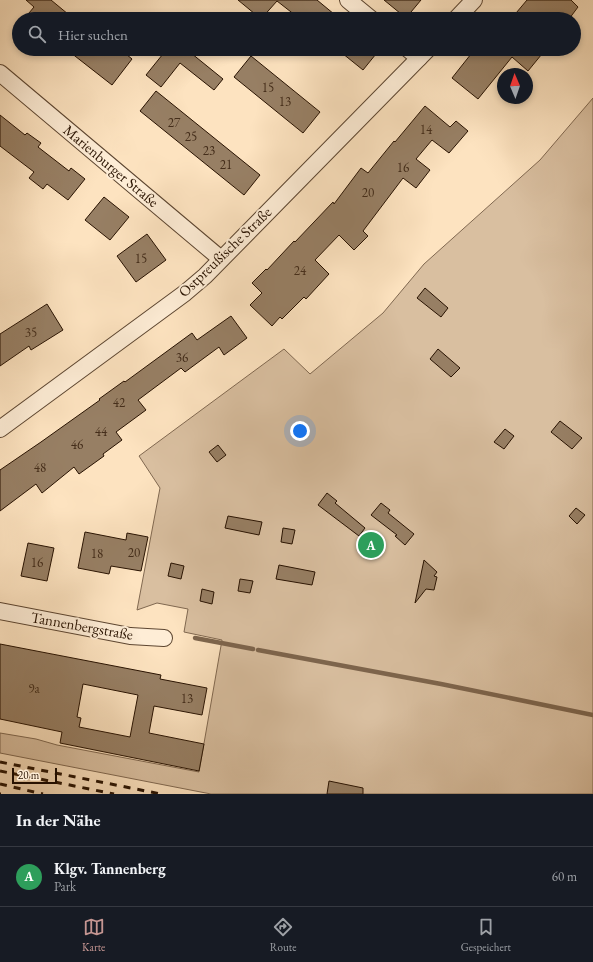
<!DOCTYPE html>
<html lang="de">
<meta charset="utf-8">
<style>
:root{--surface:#171b24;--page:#242831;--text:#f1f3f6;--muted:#9ea1a6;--line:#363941;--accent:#c59692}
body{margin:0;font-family:"EB Garamond",serif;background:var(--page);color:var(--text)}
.compass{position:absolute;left:497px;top:68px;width:36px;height:36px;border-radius:50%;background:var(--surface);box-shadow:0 2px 6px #0003;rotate:358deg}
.scale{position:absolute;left:12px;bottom:10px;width:45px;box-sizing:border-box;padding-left:4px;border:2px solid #281201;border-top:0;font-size:11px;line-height:14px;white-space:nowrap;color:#281201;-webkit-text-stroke:3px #feedd6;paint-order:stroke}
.you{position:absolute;left:300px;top:431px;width:14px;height:14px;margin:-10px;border:3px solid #fff;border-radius:50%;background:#1a73e8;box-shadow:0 0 0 6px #1a73e833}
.badge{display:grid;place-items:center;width:26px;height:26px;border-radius:50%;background:var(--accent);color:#fff;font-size:13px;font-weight:700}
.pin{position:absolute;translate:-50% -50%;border:2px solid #fff;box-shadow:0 1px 4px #0006}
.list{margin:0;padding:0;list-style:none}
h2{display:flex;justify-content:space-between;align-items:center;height:52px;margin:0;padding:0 16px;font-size:17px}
h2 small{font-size:13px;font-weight:400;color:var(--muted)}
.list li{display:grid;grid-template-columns:26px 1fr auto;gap:12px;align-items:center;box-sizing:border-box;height:60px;padding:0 16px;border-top:1px solid var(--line)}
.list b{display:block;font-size:15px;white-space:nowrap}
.list p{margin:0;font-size:13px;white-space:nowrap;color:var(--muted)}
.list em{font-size:13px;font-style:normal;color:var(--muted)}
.icon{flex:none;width:22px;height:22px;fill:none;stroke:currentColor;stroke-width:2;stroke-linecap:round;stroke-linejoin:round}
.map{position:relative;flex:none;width:593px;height:794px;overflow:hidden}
.search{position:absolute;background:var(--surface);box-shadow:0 2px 6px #0003;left:12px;right:12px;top:12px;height:44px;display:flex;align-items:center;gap:10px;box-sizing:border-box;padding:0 14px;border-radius:22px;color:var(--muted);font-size:15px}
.sheet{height:112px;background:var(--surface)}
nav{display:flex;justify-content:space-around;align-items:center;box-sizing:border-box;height:56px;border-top:1px solid var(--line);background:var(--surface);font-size:11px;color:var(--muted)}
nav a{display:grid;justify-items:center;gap:2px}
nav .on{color:var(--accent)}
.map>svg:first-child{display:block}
.green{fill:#d9bfa0;stroke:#806850}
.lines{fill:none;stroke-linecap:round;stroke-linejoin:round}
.stream{stroke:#7d654d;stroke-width:4.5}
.building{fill:#977f64;stroke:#281201;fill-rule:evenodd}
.minor-casing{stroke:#5d4631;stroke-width:18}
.minor{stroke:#feedd6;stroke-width:16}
.rail{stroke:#281201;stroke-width:3;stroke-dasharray:7 7;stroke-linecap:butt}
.labels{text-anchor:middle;stroke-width:4;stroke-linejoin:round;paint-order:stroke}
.number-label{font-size:13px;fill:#442d1a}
.street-label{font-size:15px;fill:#281201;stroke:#feedd6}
</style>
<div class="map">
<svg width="593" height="794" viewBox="0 0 593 794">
<rect width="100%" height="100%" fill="#fde3c0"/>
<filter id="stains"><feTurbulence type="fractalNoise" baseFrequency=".005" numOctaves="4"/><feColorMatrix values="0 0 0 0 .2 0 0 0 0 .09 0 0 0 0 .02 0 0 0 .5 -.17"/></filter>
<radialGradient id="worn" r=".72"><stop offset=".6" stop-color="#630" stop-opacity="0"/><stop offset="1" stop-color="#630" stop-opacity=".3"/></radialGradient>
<path class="green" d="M593 98V794H211L0 753V733L36 739 57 745 199 772 222 640 184 632 188 609 157 603 137 610 160 488 139 456 284 349 310 374 383 313 424 264 540 160Z"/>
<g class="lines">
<g class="stream">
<path d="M195 638 253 649"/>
<path d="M258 650 441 684 593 715"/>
</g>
</g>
<g class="building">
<path d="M26 0H51L74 19H24L34 7Z"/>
<path d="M238 0H317L340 19H300L277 1 261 19Z"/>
<path d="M384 0H421L406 18Z"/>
<path d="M527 0H571L578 7 569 19H511Z"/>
<path d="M66 49H120L132 59 112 85Z"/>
<path d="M167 49H186L223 79 214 90 180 63 161 87 146 75Z"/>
<path d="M337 49H380L363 70Z"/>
<path d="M475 49H546L528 71 512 57 478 99 452 78Z"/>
<path d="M251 56 320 112 303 133 234 77Z"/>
<path d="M156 91 260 175 244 195 140 111Z"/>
<path d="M425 106 450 127 456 121 468 131 449 153 432 140 416 159 430 170 416 188 403 178 363 231 368 236 354 250 339 235 315 260 329 274 306 299 304 297 282 319 280 317 272 326 250 305 262 293 252 283 266 269 267 270 294 241 295 242 333 202 334 204 361 168 368 173 394 141 395 142Z"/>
<path d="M0 115 25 135 27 133 41 143 38 147 69 171 71 168 85 179 68 200 47 184 43 189 29 178 34 172 0 146Z"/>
<path d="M104 197 129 217 110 240 85 220Z"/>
<path d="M147 234 166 260 136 282 117 256Z"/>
<path d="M425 288 448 308 441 317 417 298Z"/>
<path d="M47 304 63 330 31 350 29 346 0 366V334Z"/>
<path d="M231 316 247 338 224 355 219 347 185 372 181 368 138 400 146 410 116 432 122 440 103 454 104 456 79 474 74 467 42 493 36 484 0 511V470L41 442 100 400 99 399 124 381 125 382 192 333 197 340Z"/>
<path d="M438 349 460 368 451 377 430 359Z"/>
<path d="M560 421 582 438 572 449 551 432Z"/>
<path d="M505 429 514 436 504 449 494 442Z"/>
<path d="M218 445 226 455 217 462 209 452Z"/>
<path d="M327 493 337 501 335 503 365 528 359 536 318 505Z"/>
<path d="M381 503 390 510 388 513 414 534 405 545 395 536 397 535 371 515Z"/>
<path d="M576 508 585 515 577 524 569 516Z"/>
<path d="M228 516 262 522 259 535 225 528Z"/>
<path d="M283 528 295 530 292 544 281 542Z"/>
<path d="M85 532 126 540 127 533 148 537 141 571 111 566 109 574 78 568Z"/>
<path d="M28 543 54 548 47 581 21 576Z"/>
<path d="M424 560 437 572 434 576 437 577 434 590 426 589 415 603Z"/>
<path d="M171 563 184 566 181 579 168 576Z"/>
<path d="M279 565 315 572 312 585 276 579Z"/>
<path d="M240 579 253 581 250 593 238 591Z"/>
<path d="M202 589 214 592 212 604 200 601Z"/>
<path d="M0 644 161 675 160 679 207 688 202 715 154 706 149 733 204 744 199 771 60 743 62 732 0 719ZM83 684 138 695 130 737 79 727 81 718 77 717Z"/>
<path d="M329 781 363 788V794H327Z"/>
</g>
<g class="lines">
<defs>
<g id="minor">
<path d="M348 0 371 19"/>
<path d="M456 19 474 0"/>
<path d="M408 49 419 58"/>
<path d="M0 73 221 259"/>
<path d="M0 429 185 293 205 276 428 49"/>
<path d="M0 611 130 636 164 638"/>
</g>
</defs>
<use href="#minor" class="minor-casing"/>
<use href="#minor" class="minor"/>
<g class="rail">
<path d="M0 762 161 794"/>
<path d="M0 771 114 794"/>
<path d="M0 784 43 794"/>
<path d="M0 794H1"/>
</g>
</g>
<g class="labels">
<g class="number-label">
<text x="268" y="92">15</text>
<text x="285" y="106">13</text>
<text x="174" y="127">27</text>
<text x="426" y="134">14</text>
<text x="191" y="141">25</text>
<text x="209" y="155">23</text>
<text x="226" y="169">21</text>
<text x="403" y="172">16</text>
<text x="368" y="197">20</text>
<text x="141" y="263">15</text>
<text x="300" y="275">24</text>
<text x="31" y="337">35</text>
<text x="182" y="362">36</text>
<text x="119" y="407">42</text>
<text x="101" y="436">44</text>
<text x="77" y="449">46</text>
<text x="40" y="472">48</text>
<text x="134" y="557">20</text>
<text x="97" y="558">18</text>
<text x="37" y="567">16</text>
<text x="34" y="693">9a</text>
<text x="187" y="703">13</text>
</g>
<g class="street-label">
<text transform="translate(111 166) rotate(40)" y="5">Marienburger Straße</text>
<text transform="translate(225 252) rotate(-44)" y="5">Ostpreußische Straße</text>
<text transform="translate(82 626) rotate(10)" y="5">Tannenbergstraße</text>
</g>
</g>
<rect width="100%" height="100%" filter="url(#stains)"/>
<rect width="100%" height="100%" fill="url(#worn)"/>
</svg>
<svg class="compass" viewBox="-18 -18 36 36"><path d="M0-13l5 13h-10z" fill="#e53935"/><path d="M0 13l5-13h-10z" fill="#9ea1a6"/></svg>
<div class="scale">20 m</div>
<div class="you"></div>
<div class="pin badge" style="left:371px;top:545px;background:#2e9e5b">A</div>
<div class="search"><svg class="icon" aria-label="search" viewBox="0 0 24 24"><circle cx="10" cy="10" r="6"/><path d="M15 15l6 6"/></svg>Hier suchen</div>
</div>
<section class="sheet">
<h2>In der Nähe<small></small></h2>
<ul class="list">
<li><span class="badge" style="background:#2e9e5b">A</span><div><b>Klgv. Tannenberg</b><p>Park</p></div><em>60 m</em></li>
</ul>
</section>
<nav>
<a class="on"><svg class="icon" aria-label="map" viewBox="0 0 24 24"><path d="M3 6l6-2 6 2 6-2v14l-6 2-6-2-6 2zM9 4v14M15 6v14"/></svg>Karte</a>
<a><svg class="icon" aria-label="directions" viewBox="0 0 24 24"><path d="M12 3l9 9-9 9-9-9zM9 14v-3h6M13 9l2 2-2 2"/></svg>Route</a>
<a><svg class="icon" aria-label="saved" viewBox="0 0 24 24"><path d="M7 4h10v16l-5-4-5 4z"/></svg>Gespeichert</a>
</nav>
